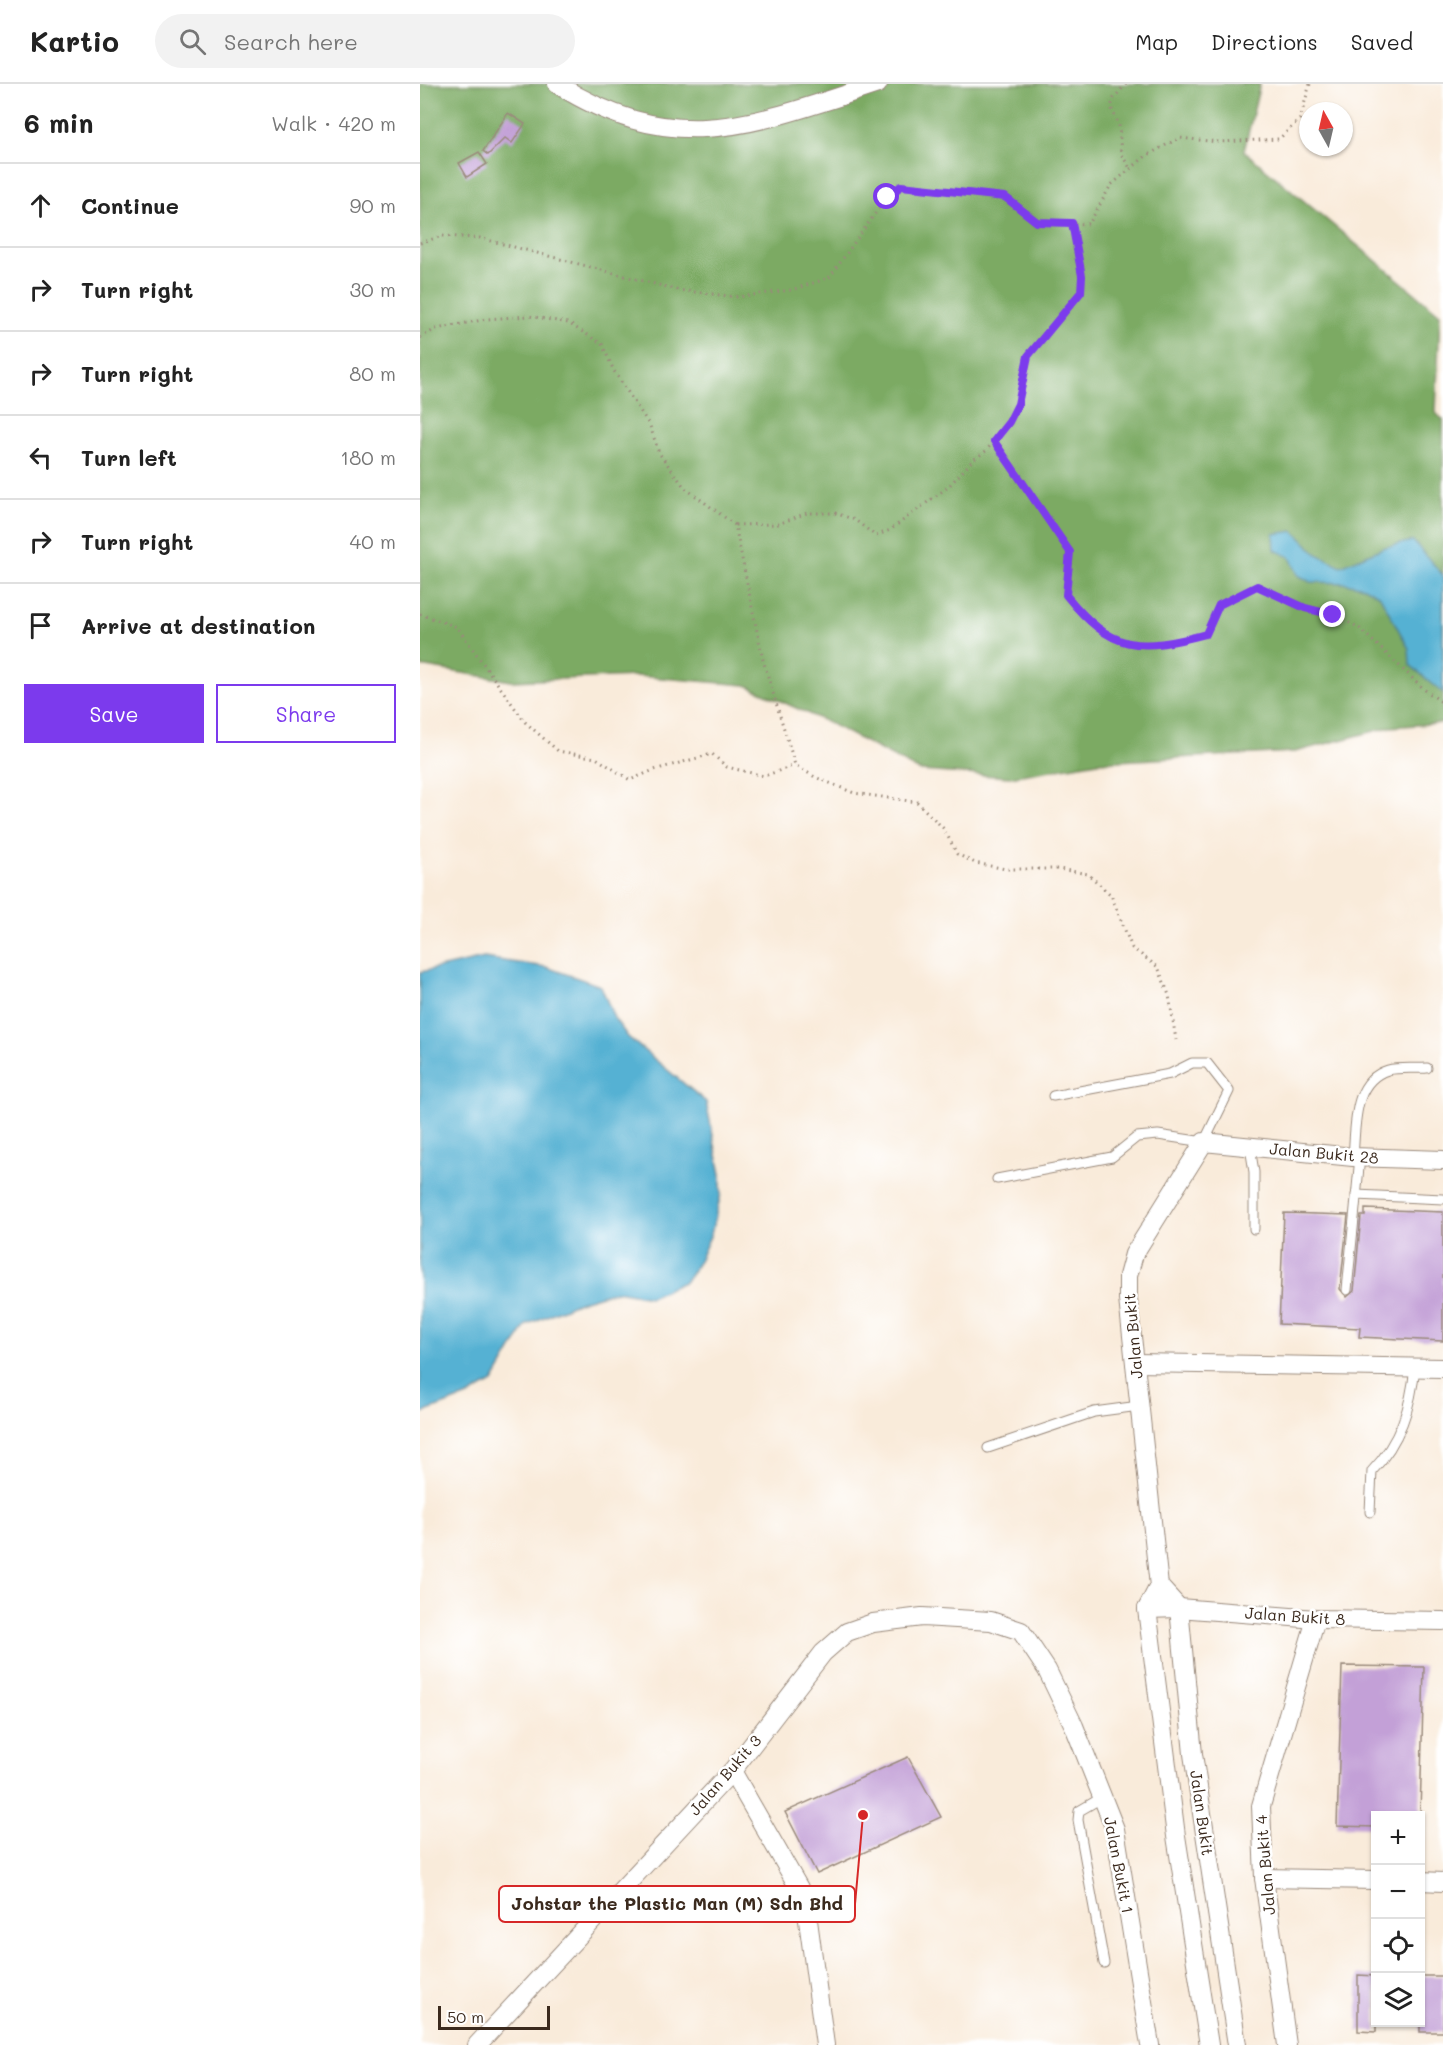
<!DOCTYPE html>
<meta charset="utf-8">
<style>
:root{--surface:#fff;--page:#f2f2f2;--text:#222;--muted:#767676;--line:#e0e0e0;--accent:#7c3aed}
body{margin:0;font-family:Mali,sans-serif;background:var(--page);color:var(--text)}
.controls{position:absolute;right:18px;bottom:18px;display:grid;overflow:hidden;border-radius:0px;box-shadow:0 2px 4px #0004}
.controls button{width:54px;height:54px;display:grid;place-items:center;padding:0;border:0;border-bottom:2px solid var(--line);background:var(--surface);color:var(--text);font:30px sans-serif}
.compass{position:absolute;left:879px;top:18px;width:54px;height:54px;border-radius:50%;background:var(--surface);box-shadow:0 2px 4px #0004;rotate:352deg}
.scale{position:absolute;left:18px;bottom:15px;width:112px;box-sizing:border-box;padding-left:6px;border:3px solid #3b2a1e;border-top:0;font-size:16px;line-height:21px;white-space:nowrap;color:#3b2a1e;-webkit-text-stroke:4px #fff;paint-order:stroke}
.stop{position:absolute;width:18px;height:18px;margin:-14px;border:4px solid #7c3aed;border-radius:50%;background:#fff}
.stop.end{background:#7c3aed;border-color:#fff;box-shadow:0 2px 6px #0008}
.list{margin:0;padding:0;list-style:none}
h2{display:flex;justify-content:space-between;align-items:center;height:78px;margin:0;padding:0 24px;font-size:26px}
h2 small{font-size:20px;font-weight:400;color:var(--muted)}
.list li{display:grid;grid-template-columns:39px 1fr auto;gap:18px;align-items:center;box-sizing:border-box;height:84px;padding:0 24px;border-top:2px solid var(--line)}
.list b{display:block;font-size:22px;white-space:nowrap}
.list em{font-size:20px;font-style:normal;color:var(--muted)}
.actions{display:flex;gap:12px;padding:18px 24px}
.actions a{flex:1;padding:14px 0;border:2px solid var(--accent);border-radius:0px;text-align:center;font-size:21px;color:var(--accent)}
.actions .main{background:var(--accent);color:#fff}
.icon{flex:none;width:33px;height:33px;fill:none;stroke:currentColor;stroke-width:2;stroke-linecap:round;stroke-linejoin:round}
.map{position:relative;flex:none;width:1023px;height:1961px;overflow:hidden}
header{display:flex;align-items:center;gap:36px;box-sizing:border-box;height:84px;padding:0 30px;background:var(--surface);border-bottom:2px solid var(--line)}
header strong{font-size:28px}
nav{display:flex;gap:33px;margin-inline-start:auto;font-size:21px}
.search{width:420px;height:54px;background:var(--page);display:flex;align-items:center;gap:15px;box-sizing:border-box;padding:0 21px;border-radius:33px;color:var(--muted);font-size:22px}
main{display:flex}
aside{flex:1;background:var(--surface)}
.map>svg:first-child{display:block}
.forest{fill:#7baa64;stroke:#5b6a41;stroke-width:1.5}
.water{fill:#55b1d3;stroke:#486e78;stroke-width:1.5}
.building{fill:#c3a0d7}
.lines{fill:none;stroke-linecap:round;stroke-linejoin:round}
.lane-casing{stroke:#9a8a7c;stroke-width:11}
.street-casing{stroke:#9a8a7c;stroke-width:20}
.path{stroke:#9a8a7c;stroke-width:3;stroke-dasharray:1.5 4.5;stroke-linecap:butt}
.lane{stroke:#fff;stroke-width:9}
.street{stroke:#fff;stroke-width:18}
.route{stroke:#7c3aed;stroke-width:8}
.labels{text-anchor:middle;stroke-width:5;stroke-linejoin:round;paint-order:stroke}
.street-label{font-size:16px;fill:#3b2a1e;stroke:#fff}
.leader{fill:none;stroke:#d62828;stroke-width:2}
.callout-dot{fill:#d62828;stroke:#fff;stroke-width:2}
.callout{fill:#fff;stroke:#d62828;stroke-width:2}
.callout-label{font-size:18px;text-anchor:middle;font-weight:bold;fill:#3b2a1e}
</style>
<header>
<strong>Kartio</strong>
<div class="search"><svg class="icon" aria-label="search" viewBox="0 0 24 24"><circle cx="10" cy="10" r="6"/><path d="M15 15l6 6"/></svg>Search here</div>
<nav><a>Map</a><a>Directions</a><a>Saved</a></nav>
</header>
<main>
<aside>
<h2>6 min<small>Walk · 420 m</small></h2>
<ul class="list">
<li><svg class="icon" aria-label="ahead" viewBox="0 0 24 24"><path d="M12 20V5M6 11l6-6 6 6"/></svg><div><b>Continue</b></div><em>90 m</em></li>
<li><svg class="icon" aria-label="right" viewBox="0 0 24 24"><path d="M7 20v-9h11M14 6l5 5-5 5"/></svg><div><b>Turn right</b></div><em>30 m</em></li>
<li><svg class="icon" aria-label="right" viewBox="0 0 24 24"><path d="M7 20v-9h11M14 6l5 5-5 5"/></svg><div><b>Turn right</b></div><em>80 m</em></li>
<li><svg class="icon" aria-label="left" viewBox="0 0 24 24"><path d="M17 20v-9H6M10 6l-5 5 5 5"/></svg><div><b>Turn left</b></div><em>180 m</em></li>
<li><svg class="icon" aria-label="right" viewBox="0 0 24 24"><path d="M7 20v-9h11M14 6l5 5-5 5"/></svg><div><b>Turn right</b></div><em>40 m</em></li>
<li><svg class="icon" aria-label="arrive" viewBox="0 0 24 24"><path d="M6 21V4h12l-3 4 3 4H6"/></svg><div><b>Arrive at destination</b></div></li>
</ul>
<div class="actions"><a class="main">Save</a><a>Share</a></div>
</aside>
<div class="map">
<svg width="1023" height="1961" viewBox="0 0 1023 1961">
<rect width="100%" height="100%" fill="#fff"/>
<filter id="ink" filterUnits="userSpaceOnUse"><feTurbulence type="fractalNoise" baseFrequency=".0167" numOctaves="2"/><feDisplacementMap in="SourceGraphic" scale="12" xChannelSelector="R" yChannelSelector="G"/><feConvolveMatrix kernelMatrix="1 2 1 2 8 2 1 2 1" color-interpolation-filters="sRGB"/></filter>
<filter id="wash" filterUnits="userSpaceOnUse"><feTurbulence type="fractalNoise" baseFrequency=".008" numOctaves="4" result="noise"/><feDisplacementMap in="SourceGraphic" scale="24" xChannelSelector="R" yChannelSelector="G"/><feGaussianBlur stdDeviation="1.35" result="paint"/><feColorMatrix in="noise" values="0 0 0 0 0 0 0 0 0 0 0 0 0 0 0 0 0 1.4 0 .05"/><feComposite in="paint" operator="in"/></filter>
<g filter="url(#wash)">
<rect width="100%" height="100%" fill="#f9ebda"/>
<path class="forest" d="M0 0H840L824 67 1020 230 1016 329 1023 336V639L970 643 875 668 678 678 590 693 500 687 413 641 326 601 217 592 91 597 0 582Z"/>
<g class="water">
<path d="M874 447 897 470 921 482 965 463 993 457 1023 491V609L990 581 989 565 960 512 944 503 925 499 890 498 878 491 870 473 855 466 854 450Z"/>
<path d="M64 874 126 883 181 902 194 934 208 953 286 1018 301 1090V1110L291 1150 279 1177 266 1197 230 1213 196 1207 161 1217 106 1241 73 1298 48 1312 0 1330V888Z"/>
</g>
<g id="blocks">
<g class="building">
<path d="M88 29 105 40 92 59 85 54 68 71 63 67Z"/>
<path d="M59 68 67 80 47 93 39 79Z"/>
<path d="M945 1125 1023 1128V1257L939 1253 940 1244 859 1240 864 1129 928 1131 920 1205 927 1213 934 1207 941 1132H945Z"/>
<path d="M922 1582 1004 1583 1000 1731H956V1743L917 1742Z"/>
<path d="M488 1673 521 1733 397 1790 365 1728Z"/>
<path d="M938 1891 956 1892V1948L938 1947Z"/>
<rect x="1000" y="1892" width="23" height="56"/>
</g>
</g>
</g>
<g filter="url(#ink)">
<use href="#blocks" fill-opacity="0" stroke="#9a8a7c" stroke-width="1.5"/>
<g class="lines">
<defs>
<g id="lane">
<path d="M830 1063 834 1088V1145"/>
<path d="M933 1073C936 1042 932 997 968 986 979 983 995 985 1007 984"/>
<path d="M577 1095 692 1073 717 1053 738 1051 784 1058 809 1007 787 979H772L750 990 633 1012"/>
<path d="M936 1111 1023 1115"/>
<path d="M927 1206 940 1073"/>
<path d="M568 1364 674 1328 719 1322"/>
<path d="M950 1428 952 1387C980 1358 991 1323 995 1283"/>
<path d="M683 1713 659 1727 658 1736 684 1879"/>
</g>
<g id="street">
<path d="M137 0C256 76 337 39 458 0"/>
<path d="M715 1279 1023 1284"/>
<path d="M739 1502 759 1524 773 1670 817 1961"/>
<path d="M727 1525 759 1524 896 1535 1023 1537"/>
<path d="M312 1687 379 1804 387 1829 405 1961"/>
<path d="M844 1794 956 1796"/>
<path d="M1000 1797 1023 1798"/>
<path d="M57 1961 312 1687 403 1569 427 1548 453 1539 502 1533 571 1537 601 1547 627 1586 654 1642 695 1745 730 1961"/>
<path d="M789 1961 756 1752 727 1525 739 1502 708 1215V1192L714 1170 784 1058 933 1073 1023 1076"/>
<path d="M867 1961 844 1794 841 1722 896 1535"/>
</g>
</defs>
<use href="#lane" class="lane-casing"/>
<use href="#street" class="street-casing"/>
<g class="path">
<path d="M706 0 694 14 691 23 699 41 701 70 710 84"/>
<path d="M0 159 22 152 60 154 258 206 317 213 371 206 409 194 467 113 481 102 585 113 617 138 669 140 691 101 726 72 759 54 799 58 859 55 880 35 890 0"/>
<path d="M0 254 16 245 67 235 109 232 148 239 182 260 194 287 230 342 239 369 265 404 315 441 343 576 375 681 395 693 434 709 497 718 524 745 537 770 555 779 586 785H639L668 790 691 811 712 864 738 883 749 911 756 956"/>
<path d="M574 357 650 468 646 511C692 568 718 568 786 550L799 521 837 502 885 524 913 531 938 543 1005 606 1023 619"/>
<path d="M315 441 358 440 387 429H415L435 436 456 452 470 446 528 403 553 376 566 367 589 338 599 320 608 272 661 209 662 192 652 139"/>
<path d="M0 530 37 543 105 638 138 667 176 674 210 696 234 686 292 670 307 683 344 692 375 681"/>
</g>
<use href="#lane" class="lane"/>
<use href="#street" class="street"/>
</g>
</g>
<g class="lines" filter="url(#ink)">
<path class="route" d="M467 113 481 102 585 113 617 138 652 139 662 192 661 208 608 272 598 320 589 338 574 357 650 468 646 511C692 568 718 568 786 550L799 521 837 502 885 524 913 531"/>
</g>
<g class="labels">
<g class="street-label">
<text transform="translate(904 1069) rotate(5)" y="6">Jalan Bukit 28</text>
<text transform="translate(713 1252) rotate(-95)" y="6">Jalan Bukit</text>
<text transform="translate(875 1532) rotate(4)" y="6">Jalan Bukit 8</text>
<text transform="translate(305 1691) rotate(-49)" y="6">Jalan Bukit 3</text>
<text transform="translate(782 1729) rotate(82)" y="6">Jalan Bukit</text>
<text transform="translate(699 1781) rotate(79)" y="6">Jalan Bukit 1</text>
<text transform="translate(845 1781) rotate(-95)" y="6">Jalan Bukit 4</text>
</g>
</g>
<path class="leader" d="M443 1731L435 1820"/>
<circle class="callout-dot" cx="443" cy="1731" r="6"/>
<rect class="callout" x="79" y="1802" width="356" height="36" rx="6"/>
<g class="callout-label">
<text x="257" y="1826">Johstar the Plastic Man (M) Sdn Bhd</text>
</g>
</svg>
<div class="controls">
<button>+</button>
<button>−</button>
<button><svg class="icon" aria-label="locate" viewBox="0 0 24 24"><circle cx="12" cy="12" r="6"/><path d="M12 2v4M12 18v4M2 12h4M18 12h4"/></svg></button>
<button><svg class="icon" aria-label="layers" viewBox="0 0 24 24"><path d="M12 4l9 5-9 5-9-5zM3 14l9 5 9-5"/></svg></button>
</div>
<svg class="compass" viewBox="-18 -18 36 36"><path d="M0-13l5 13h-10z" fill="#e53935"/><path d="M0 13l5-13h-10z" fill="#767676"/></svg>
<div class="scale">50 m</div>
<div class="stop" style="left:467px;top:113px"></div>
<div class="stop end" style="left:913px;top:531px"></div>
</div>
</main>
